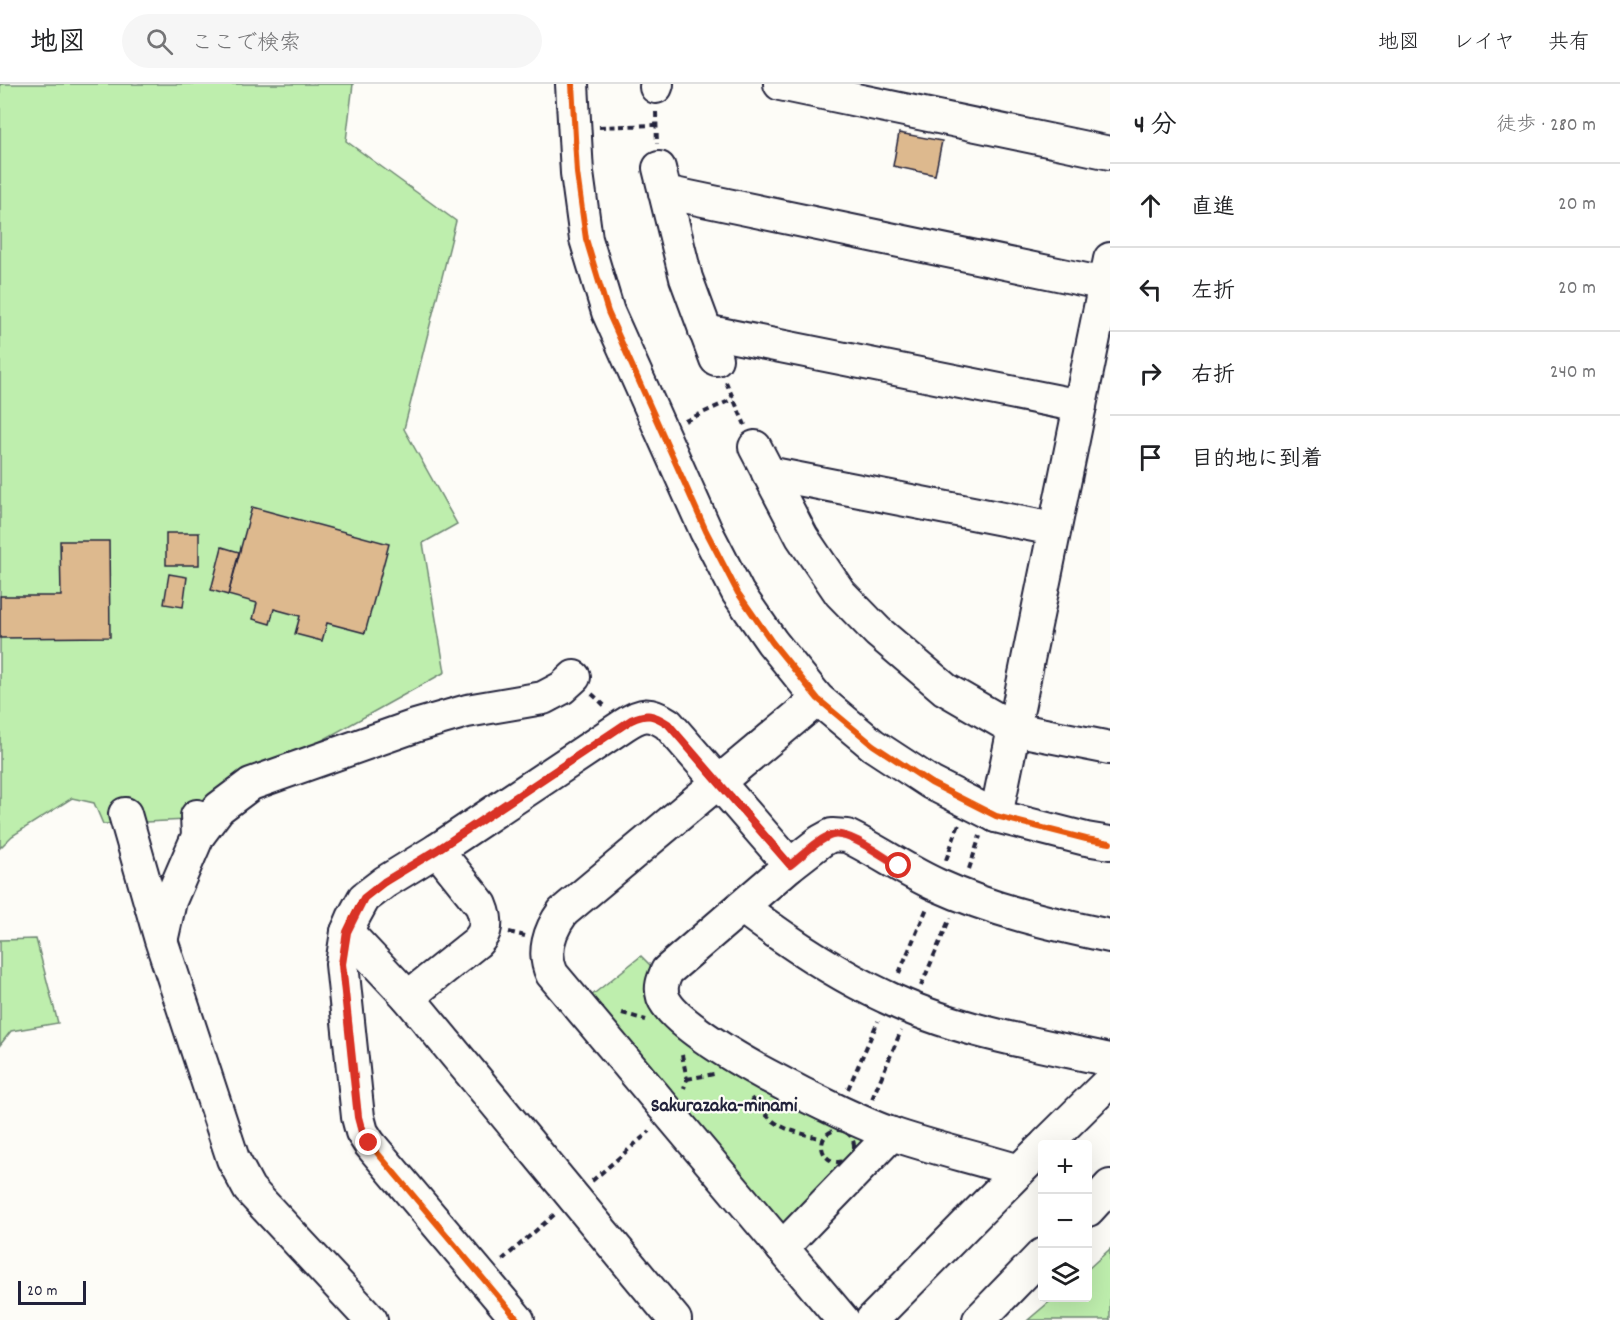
<!DOCTYPE html>
<html lang="ja">
<meta charset="utf-8">
<style>
:root{--surface:#fff;--page:#f6f6f6;--text:#202124;--muted:#757577;--line:#e0e0e0}
body{margin:0;font-family:Dekko,"Klee One",sans-serif;background:var(--page);color:var(--text)}
.controls{position:absolute;right:18px;bottom:18px;display:grid;overflow:hidden;border-radius:6px;box-shadow:0 6px 24px #0002}
.controls button{width:54px;height:54px;display:grid;place-items:center;padding:0;border:0;border-bottom:2px solid var(--line);background:var(--surface);color:var(--text);font:30px sans-serif}
.scale{position:absolute;left:18px;bottom:15px;width:68px;box-sizing:border-box;padding-left:6px;border:3px solid #22223b;border-top:0;font-size:16px;line-height:21px;white-space:nowrap;color:#22223b;-webkit-text-stroke:4px #fdfcf7;paint-order:stroke}
.stop{position:absolute;width:18px;height:18px;margin:-14px;border:4px solid #d93025;border-radius:50%;background:#fff}
.stop.end{background:#d93025;border-color:#fff;box-shadow:0 2px 6px #0008}
.list{margin:0;padding:0;list-style:none}
h2{display:flex;justify-content:space-between;align-items:center;height:78px;margin:0;padding:0 24px;font-size:26px}
h2 small{font-size:20px;font-weight:400;color:var(--muted)}
.list li{display:grid;grid-template-columns:39px 1fr auto;gap:18px;align-items:center;box-sizing:border-box;height:84px;padding:0 24px;border-top:2px solid var(--line)}
.list b{display:block;font-size:22px;white-space:nowrap}
.list em{font-size:20px;font-style:normal;color:var(--muted)}
.icon{flex:none;width:33px;height:33px;fill:none;stroke:currentColor;stroke-width:2;stroke-linecap:round;stroke-linejoin:round}
.map{position:relative;flex:none;width:1110px;height:1236px;overflow:hidden}
header{display:flex;align-items:center;gap:36px;box-sizing:border-box;height:84px;padding:0 30px;background:var(--surface);border-bottom:2px solid var(--line)}
header strong{font-size:28px}
nav{display:flex;gap:33px;margin-inline-start:auto;font-size:21px}
.search{width:420px;height:54px;background:var(--page);display:flex;align-items:center;gap:15px;box-sizing:border-box;padding:0 21px;border-radius:33px;color:var(--muted);font-size:22px}
main{display:flex}
aside{flex:1;background:var(--surface)}
.map>svg:first-child{display:block}
.green{fill:#beeead;stroke:#708874;stroke-width:1.5}
.building{fill:#ddb98e;stroke:#22223b;stroke-width:1.5}
.lines{fill:none;stroke-linecap:round;stroke-linejoin:round}
.minor-casing{stroke:#22223b;stroke-width:36}
.path{stroke:#22223b;stroke-width:4;stroke-dasharray:6 4.5;stroke-linecap:butt}
.minor{stroke:#fdfcf7;stroke-width:32}
.cycleway-casing{stroke:#fdfcf7;stroke-width:10}
.cycleway{stroke:#e8590c;stroke-width:6}
.route{stroke:#d93025;stroke-width:8}
.labels{text-anchor:middle;stroke-width:4.5;stroke-linejoin:round;paint-order:stroke}
.neighbourhood-label{font-size:20px;font-weight:bold;fill:#22223b;stroke:#fdfcf7}
</style>
<header>
<strong>地図</strong>
<div class="search"><svg class="icon" aria-label="search" viewBox="0 0 24 24"><circle cx="10" cy="10" r="6"/><path d="M15 15l6 6"/></svg>ここで検索</div>
<nav><a>地図</a><a>レイヤ</a><a>共有</a></nav>
</header>
<main>
<div class="map">
<svg width="1110" height="1236" viewBox="0 0 1110 1236">
<rect width="100%" height="100%" fill="#fdfcf7"/>
<filter id="ink" filterUnits="userSpaceOnUse"><feTurbulence type="fractalNoise" baseFrequency=".0167" numOctaves="2"/><feDisplacementMap in="SourceGraphic" scale="12" xChannelSelector="R" yChannelSelector="G"/><feConvolveMatrix kernelMatrix="1 2 1 2 8 2 1 2 1" color-interpolation-filters="sRGB"/></filter>
<g filter="url(#ink)">
<g class="green">
<path d="M0 0H353L346 57 456 137 404 345 457 440 423 459 445 588 233 706 230 734 103 740 94 719 72 714 12 752 0 764Z"/>
<path d="M36 855 58 939 11 947 0 961V856Z"/>
<path d="M641 872 655 886 652 899 862 1047 867 1058 788 1139H780L586 916Z"/>
<path d="M1110 1165V1236H1028L1054 1214H1088V1185Z"/>
</g>
<g class="building">
<path d="M899 49 942 57 935 91 893 82Z"/>
<path d="M252 423 389 460 365 549 327 539 322 557 295 550 300 532 274 525 270 540 253 535 257 519 228 511Z"/>
<rect x="166" y="449" width="33" height="32"/>
<path d="M60 457H109L110 553 0 554V512H61Z"/>
<path d="M222 463 239 468 228 511 211 506Z"/>
<path d="M169 490 187 493 183 523 164 520Z"/>
</g>
<g class="lines">
<defs>
<g id="minor">
<path d="M572 0 577 89 586 155 608 228 706 447 738 509 772 558 818 615 873 661 931 699 996 732 1086 755 1110 759"/>
<path d="M780 0 1110 69"/>
<path d="M656 3 657 0"/>
<path d="M659 84 686 194 716 275"/>
<path d="M665 108 1110 201"/>
<path d="M705 247 1080 322"/>
<path d="M755 363 802 453 840 509 878 548 945 605 1014 645 1110 664"/>
<path d="M768 389 1054 445"/>
<path d="M818 615 563 828C549 847 542 869 552 890L843 1236"/>
<path d="M125 730 161 856 233 1075 249 1105 371 1236"/>
<path d="M996 732 1110 175"/>
<path d="M198 752 219 724 251 700 415 642 467 627 543 614 562 604 574 593"/>
<path d="M743 824C788 858 834 889 886 913 953 946 1037 960 1110 976"/>
<path d="M347 848 408 913 675 1236"/>
<path d="M162 853 170 817 198 752 197 732"/>
<path d="M408 913 477 858C488 847 487 835 481 821L437 766"/>
<path d="M1046 1060 1110 997"/>
<path d="M1042 1064 1019 1087C977 1074 933 1064 892 1050 848 1035 677 953 663 913 660 903 663 896 667 887L790 781 821 757 832 751 847 752C878 767 906 787 937 801 992 826 1051 840 1110 852"/>
<path d="M1088 1126 1110 1102"/>
<path d="M782 1164 892 1050"/>
<path d="M518 1236 369 1059 362 1048 358 1033 342 880 347 848 353 834 364 814 385 798 437 766 624 641C642 629 650 628 668 640L790 781"/>
<path d="M872 1236 1019 1087"/>
<path d="M979 1236 1042 1171"/>
</g>
</defs>
<use href="#minor" class="minor-casing"/>
<g class="path">
<path d="M656 28 657 60"/>
<path d="M599 43 655 41"/>
<path d="M726 298 745 341"/>
<path d="M685 337 733 315"/>
<path d="M592 610 606 623"/>
<path d="M946 776 959 740"/>
<path d="M969 785 980 752"/>
<path d="M509 848 525 852"/>
<path d="M899 889 927 824"/>
<path d="M921 902 950 834"/>
<path d="M622 929 646 936"/>
<path d="M682 971 687 995 684 1004"/>
<path d="M687 995 714 990"/>
<path d="M848 1005 878 937"/>
<path d="M751 1014C777 1046 785 1045 823 1055"/>
<path d="M872 1015 901 947"/>
<circle cx="838" cy="1062" r="16"/>
<path d="M592 1097 650 1047"/>
<path d="M502 1176 555 1130"/>
</g>
<use href="#minor" class="minor"/>
<defs>
<g id="cycleway">
<path d="M572 0 577 89 586 155 608 228 706 447 738 509 772 558 818 615 873 661 931 699 996 732 1086 755 1110 759"/>
<path d="M518 1236 369 1059 362 1048 358 1033 342 880 347 848 353 834 364 814 385 798 437 766 624 641C642 629 650 628 668 640L790 781"/>
</g>
</defs>
<use href="#cycleway" class="cycleway-casing"/>
<use href="#cycleway" class="cycleway"/>
</g>
</g>
<g class="lines" filter="url(#ink)">
<path class="route" d="M369 1059 362 1048 358 1033 342 880 347 848 364 814 384 798 437 766 631 636C647 629 653 630 668 640L790 781C801 773 819 754 832 751 850 747 883 773 899 782"/>
</g>
<g class="labels">
<g class="neighbourhood-label">
<text x="724" y="1027">Sakurazaka-minami</text>
</g>
</g>
</svg>
<div class="controls">
<button>+</button>
<button>−</button>
<button><svg class="icon" aria-label="layers" viewBox="0 0 24 24"><path d="M12 4l9 5-9 5-9-5zM3 14l9 5 9-5"/></svg></button>
</div>
<div class="scale">20 m</div>
<div class="stop" style="left:899px;top:782px"></div>
<div class="stop end" style="left:369px;top:1059px"></div>
</div>
<aside>
<h2>4 分<small>徒歩 · 280 m</small></h2>
<ul class="list">
<li><svg class="icon" aria-label="ahead" viewBox="0 0 24 24"><path d="M12 20V5M6 11l6-6 6 6"/></svg><div><b>直進</b></div><em>20 m</em></li>
<li><svg class="icon" aria-label="left" viewBox="0 0 24 24"><path d="M17 20v-9H6M10 6l-5 5 5 5"/></svg><div><b>左折</b></div><em>20 m</em></li>
<li><svg class="icon" aria-label="right" viewBox="0 0 24 24"><path d="M7 20v-9h11M14 6l5 5-5 5"/></svg><div><b>右折</b></div><em>240 m</em></li>
<li><svg class="icon" aria-label="arrive" viewBox="0 0 24 24"><path d="M6 21V4h12l-3 4 3 4H6"/></svg><div><b>目的地に到着</b></div></li>
</ul>
</aside>
</main>
